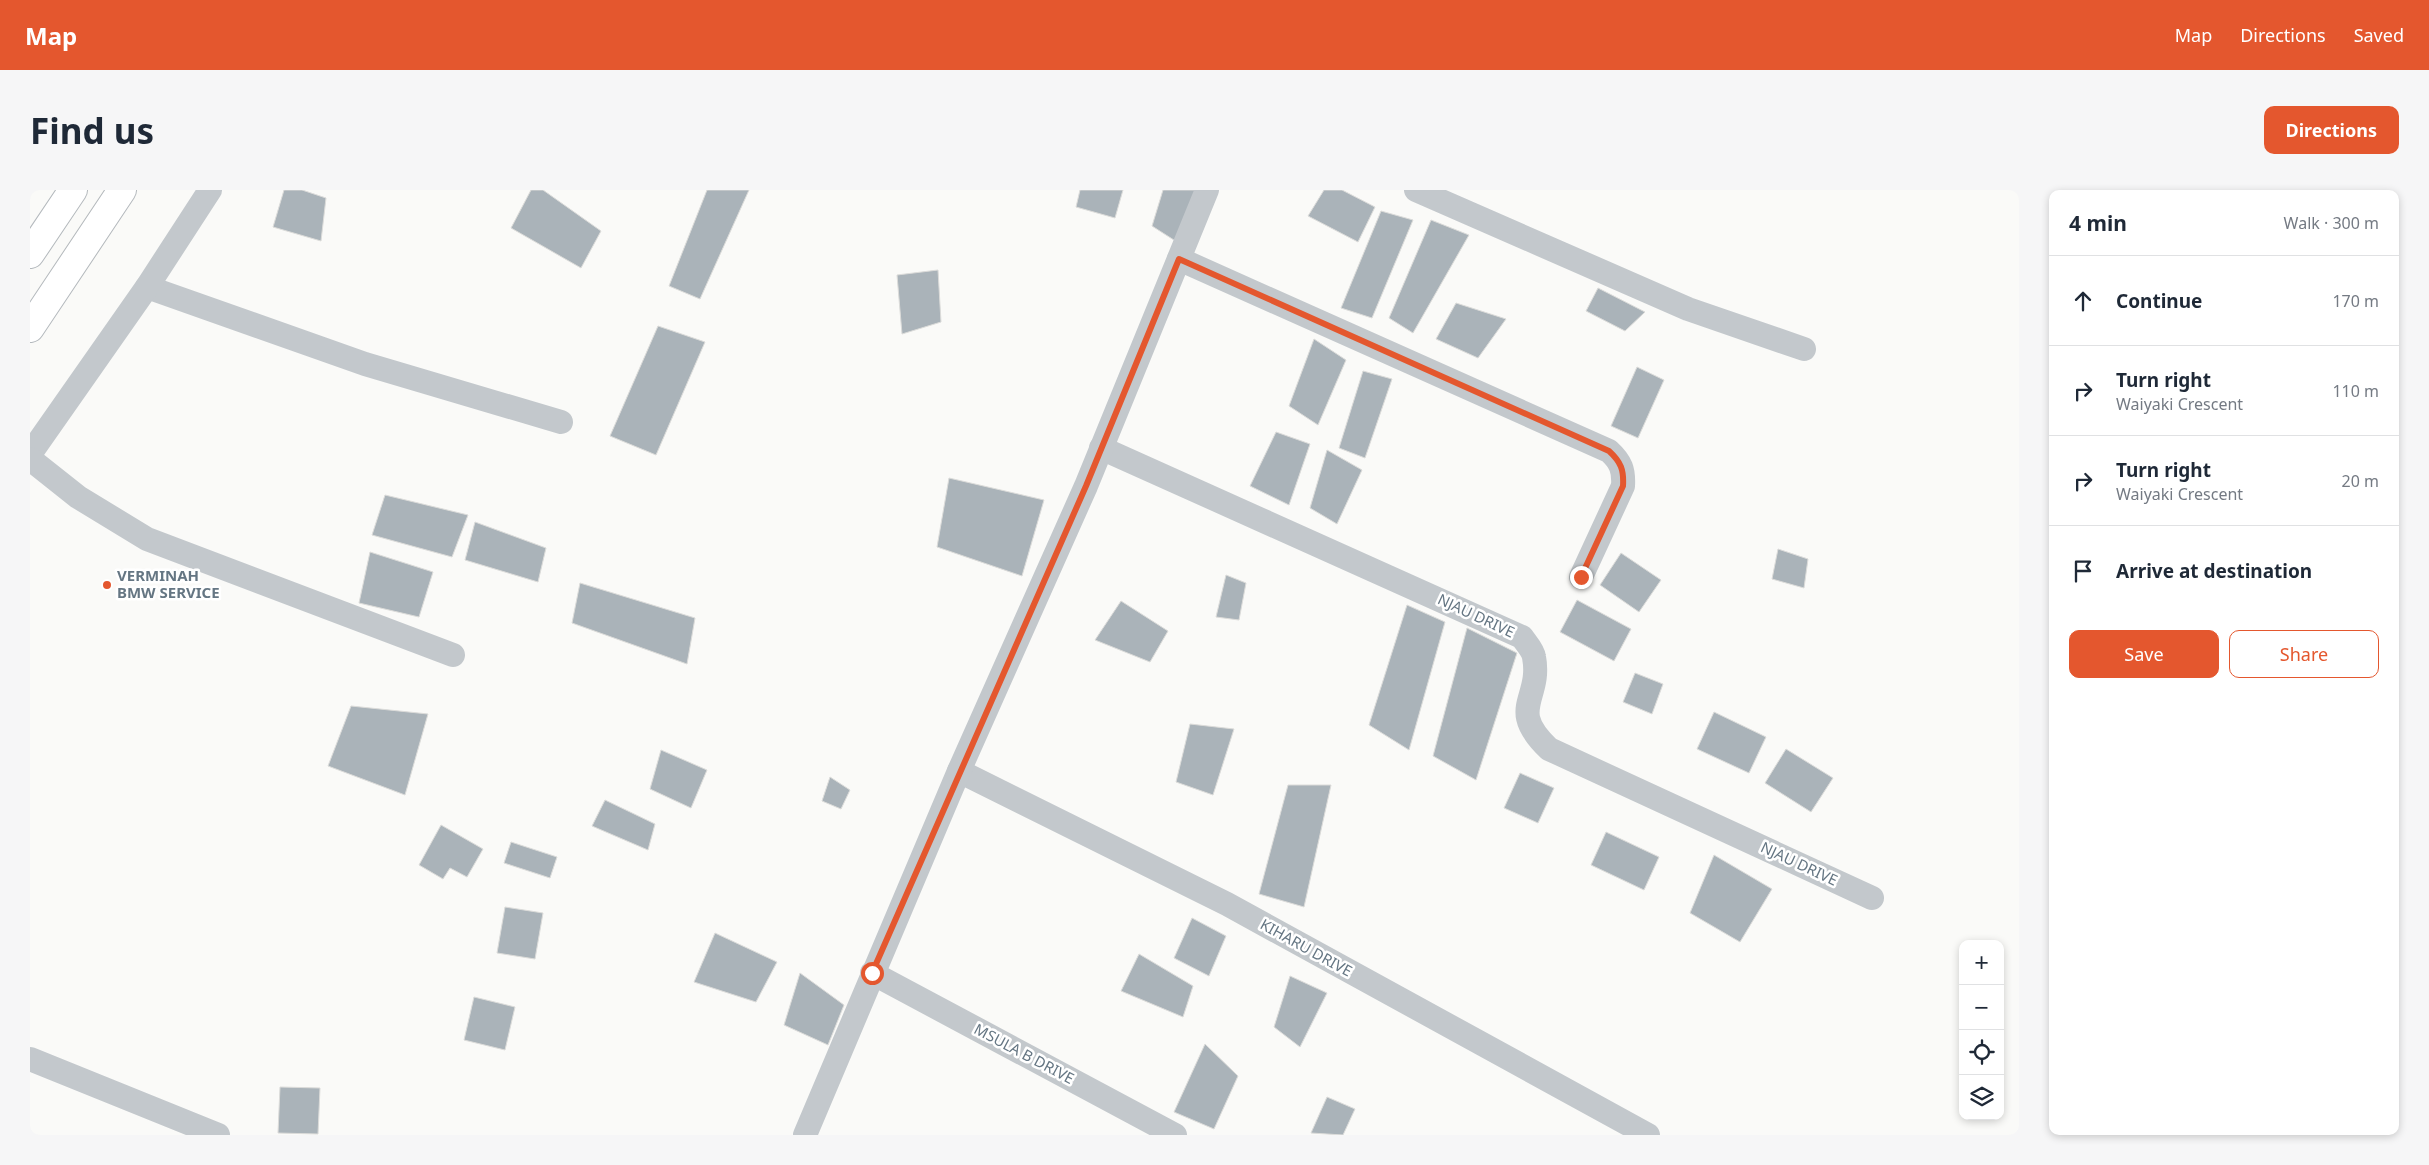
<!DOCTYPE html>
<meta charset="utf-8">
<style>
:root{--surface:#fff;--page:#f6f6f7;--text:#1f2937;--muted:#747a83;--line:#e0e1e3;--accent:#e4572e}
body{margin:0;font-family:"Noto Sans",sans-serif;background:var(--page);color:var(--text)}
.controls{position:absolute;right:15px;bottom:15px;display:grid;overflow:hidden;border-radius:10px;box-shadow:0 2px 8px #0003}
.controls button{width:45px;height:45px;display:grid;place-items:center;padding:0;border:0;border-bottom:1px solid var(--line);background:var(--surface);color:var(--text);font:25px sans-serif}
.stop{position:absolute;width:15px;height:15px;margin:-11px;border:4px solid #e4572e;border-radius:50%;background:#fff}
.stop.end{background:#e4572e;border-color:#fff;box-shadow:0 1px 5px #0008}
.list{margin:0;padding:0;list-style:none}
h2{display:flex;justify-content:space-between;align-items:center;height:65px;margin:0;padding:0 20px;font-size:21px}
h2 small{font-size:16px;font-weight:400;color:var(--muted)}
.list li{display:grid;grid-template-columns:32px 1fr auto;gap:15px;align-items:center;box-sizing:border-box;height:90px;padding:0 20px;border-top:1px solid var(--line)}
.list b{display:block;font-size:19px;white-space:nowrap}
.list p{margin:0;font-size:16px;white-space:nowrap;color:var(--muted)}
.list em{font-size:16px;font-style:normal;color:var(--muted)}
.actions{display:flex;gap:10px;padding:15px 20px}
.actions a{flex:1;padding:11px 0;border:1px solid var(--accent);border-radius:10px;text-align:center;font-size:18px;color:var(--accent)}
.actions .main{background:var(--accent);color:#fff}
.icon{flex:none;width:28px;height:28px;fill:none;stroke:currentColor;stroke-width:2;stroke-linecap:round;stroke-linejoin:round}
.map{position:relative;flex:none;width:1989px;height:945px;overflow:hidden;border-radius:10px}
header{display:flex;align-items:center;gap:30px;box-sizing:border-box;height:70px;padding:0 25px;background:var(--accent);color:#fff}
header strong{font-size:24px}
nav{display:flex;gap:28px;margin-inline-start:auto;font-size:18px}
.intro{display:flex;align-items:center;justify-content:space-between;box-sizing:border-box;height:120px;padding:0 30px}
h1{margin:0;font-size:35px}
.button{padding:12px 22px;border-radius:10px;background:var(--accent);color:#fff;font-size:18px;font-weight:700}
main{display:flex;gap:30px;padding:0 30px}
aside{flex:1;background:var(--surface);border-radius:10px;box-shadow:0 2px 8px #0003}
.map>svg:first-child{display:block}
.building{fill:#aab3b9;stroke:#dcdcda}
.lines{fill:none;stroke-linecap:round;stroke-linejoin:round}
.trunk-casing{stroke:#b4b9bd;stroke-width:30}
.minor{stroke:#c3c8cc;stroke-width:24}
.trunk{stroke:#fff;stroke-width:28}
.route{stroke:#e4572e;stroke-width:6}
.poi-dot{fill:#e4572e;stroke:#fff;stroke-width:2}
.labels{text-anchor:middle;stroke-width:5;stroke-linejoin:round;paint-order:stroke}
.poi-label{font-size:15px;font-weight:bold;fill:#657683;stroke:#fff;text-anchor:start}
.street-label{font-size:15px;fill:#657683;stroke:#fff}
</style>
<header>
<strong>Map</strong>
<nav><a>Map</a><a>Directions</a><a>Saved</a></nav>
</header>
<div class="intro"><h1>Find us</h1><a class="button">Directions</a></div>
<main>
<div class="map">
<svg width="1989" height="945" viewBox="0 0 1989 945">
<rect width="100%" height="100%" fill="#fafaf8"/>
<g class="building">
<path d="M254 0H272L296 8 291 51 243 37Z"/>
<path d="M501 0H513L571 41 551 78 481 38Z"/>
<path d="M677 0H719L670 109 639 96Z"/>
<path d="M1050 0H1093L1085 28 1046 17Z"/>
<path d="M1133 0H1168L1147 52 1122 36Z"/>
<path d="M1294 0H1312L1345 17 1328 52 1278 26Z"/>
<path d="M1351 21 1383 30 1342 128 1311 118Z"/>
<path d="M1401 30 1439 45 1383 143 1359 128Z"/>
<path d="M908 80 911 132 872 144 867 85Z"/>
<path d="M1568 98 1615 122 1595 141 1556 121Z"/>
<path d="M1426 113 1476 129 1448 168 1406 149Z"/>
<path d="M628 136 675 152 626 265 580 246Z"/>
<path d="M1284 149 1316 170 1288 235 1259 216Z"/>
<path d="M1607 177 1634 190 1608 248 1581 236Z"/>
<path d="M1333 181 1362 189 1335 268 1309 258Z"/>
<path d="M1246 242 1280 254 1259 315 1220 296Z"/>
<path d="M1297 260 1332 280 1307 334 1280 318Z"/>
<path d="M919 288 1014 310 992 386 907 357Z"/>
<path d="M355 305 438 325 422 367 342 345Z"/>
<path d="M445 332 516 358 508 392 435 370Z"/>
<path d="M1748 359 1778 369 1774 398 1742 389Z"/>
<path d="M340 362 403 382 389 427 329 413Z"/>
<path d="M1591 363 1631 390 1609 422 1570 395Z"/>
<path d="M1196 385 1216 393 1209 430 1186 427Z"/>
<path d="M550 393 665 428 657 474 542 433Z"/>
<path d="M1547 410 1601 439 1584 471 1530 442Z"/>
<path d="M1091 411 1138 441 1120 472 1065 450Z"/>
<path d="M1377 415 1415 432 1379 560 1339 535Z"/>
<path d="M1437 438 1487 463 1446 590 1403 566Z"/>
<path d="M1605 483 1633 494 1622 524 1593 512Z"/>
<path d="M321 516 398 524 375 605 298 576Z"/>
<path d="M1684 522 1736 547 1719 583 1667 559Z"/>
<path d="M1160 534 1204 539 1183 605 1146 592Z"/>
<path d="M1756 559 1803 588 1781 622 1735 593Z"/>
<path d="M631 560 677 580 661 618 620 599Z"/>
<path d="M1490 583 1524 598 1508 633 1474 618Z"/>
<path d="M800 587 820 600 811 619 792 611Z"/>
<path d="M1258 595H1301L1274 717 1229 704Z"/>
<path d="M575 610 625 634 618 660 562 636Z"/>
<path d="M411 635 453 659 437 687 420 678 413 689 389 675Z"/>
<path d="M1576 642 1629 667 1614 700 1561 675Z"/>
<path d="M481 652 527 667 520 688 474 673Z"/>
<path d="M1684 665 1742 699 1710 752 1660 723Z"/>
<path d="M475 717 513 723 505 769 467 763Z"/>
<path d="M1162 728 1196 746 1179 786 1144 768Z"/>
<path d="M685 743 747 772 726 812 664 792Z"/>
<path d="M1109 764 1163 796 1153 827 1091 801Z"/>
<path d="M770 783 814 815 798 855 754 835Z"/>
<path d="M1260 786 1297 803 1270 857 1244 837Z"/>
<path d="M444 807 485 817 475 860 434 850Z"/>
<path d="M1175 854 1208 886 1184 939 1144 922Z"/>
<path d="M250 897 290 898 288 944 248 943Z"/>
<path d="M1297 907 1325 919 1313 945 1281 943Z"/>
</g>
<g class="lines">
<defs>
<g id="trunk">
<path d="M0 64 43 0"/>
<path d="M0 138 92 0"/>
</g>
</defs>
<use href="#trunk" class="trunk-casing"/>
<g class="minor">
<path d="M1386 0 1658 119 1774 159"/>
<path d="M1149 69 1579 261C1591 272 1594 280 1593 296L1551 387"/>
<path d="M117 97 335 174 531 232"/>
<path d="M1071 258 1492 447C1496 453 1503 460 1504 467 1512 510 1476 518 1519 559L1842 708"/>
<path d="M0 264 117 97 180 0"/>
<path d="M0 269 48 307 117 349 423 465"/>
<path d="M929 581 1197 714 1618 945"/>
<path d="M842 783 1145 945"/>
<path d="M0 869 188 945"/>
<path d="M775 945 929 581 1056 296 1177 0"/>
</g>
<use href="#trunk" class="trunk"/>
</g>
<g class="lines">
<path class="route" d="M842 783 1056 296 1149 69 1579 261C1591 272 1594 280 1593 296L1551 387"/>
</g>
<circle class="poi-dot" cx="77" cy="395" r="5"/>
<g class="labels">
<g class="poi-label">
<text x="87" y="391">VERMINAH<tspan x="87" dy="17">BMW SERVICE</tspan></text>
</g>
<g class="street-label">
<text transform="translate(1446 426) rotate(25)" y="5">NJAU DRIVE</text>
<text transform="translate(1769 674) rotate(25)" y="5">NJAU DRIVE</text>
<text transform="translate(1276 758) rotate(29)" y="5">KIHARU DRIVE</text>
<text transform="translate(994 864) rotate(28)" y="5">MSULA B DRIVE</text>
</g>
</g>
</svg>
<div class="controls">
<button>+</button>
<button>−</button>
<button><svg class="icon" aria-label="locate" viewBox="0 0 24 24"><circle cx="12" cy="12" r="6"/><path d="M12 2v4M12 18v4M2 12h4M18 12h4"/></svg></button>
<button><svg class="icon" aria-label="layers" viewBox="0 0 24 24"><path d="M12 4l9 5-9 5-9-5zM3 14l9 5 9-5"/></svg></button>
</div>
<div class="stop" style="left:842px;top:783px"></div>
<div class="stop end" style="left:1551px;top:387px"></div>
</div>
<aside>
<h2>4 min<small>Walk · 300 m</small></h2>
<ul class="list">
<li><svg class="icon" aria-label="ahead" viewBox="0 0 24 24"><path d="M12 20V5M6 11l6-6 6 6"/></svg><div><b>Continue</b></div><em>170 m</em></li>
<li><svg class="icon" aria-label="right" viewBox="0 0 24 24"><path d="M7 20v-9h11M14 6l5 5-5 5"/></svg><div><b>Turn right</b><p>Waiyaki Crescent</p></div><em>110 m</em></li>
<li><svg class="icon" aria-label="right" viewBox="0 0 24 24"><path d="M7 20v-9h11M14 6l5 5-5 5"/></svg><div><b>Turn right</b><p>Waiyaki Crescent</p></div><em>20 m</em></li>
<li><svg class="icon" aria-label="arrive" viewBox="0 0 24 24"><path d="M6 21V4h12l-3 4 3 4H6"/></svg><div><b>Arrive at destination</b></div></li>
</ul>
<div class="actions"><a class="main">Save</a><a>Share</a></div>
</aside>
</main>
